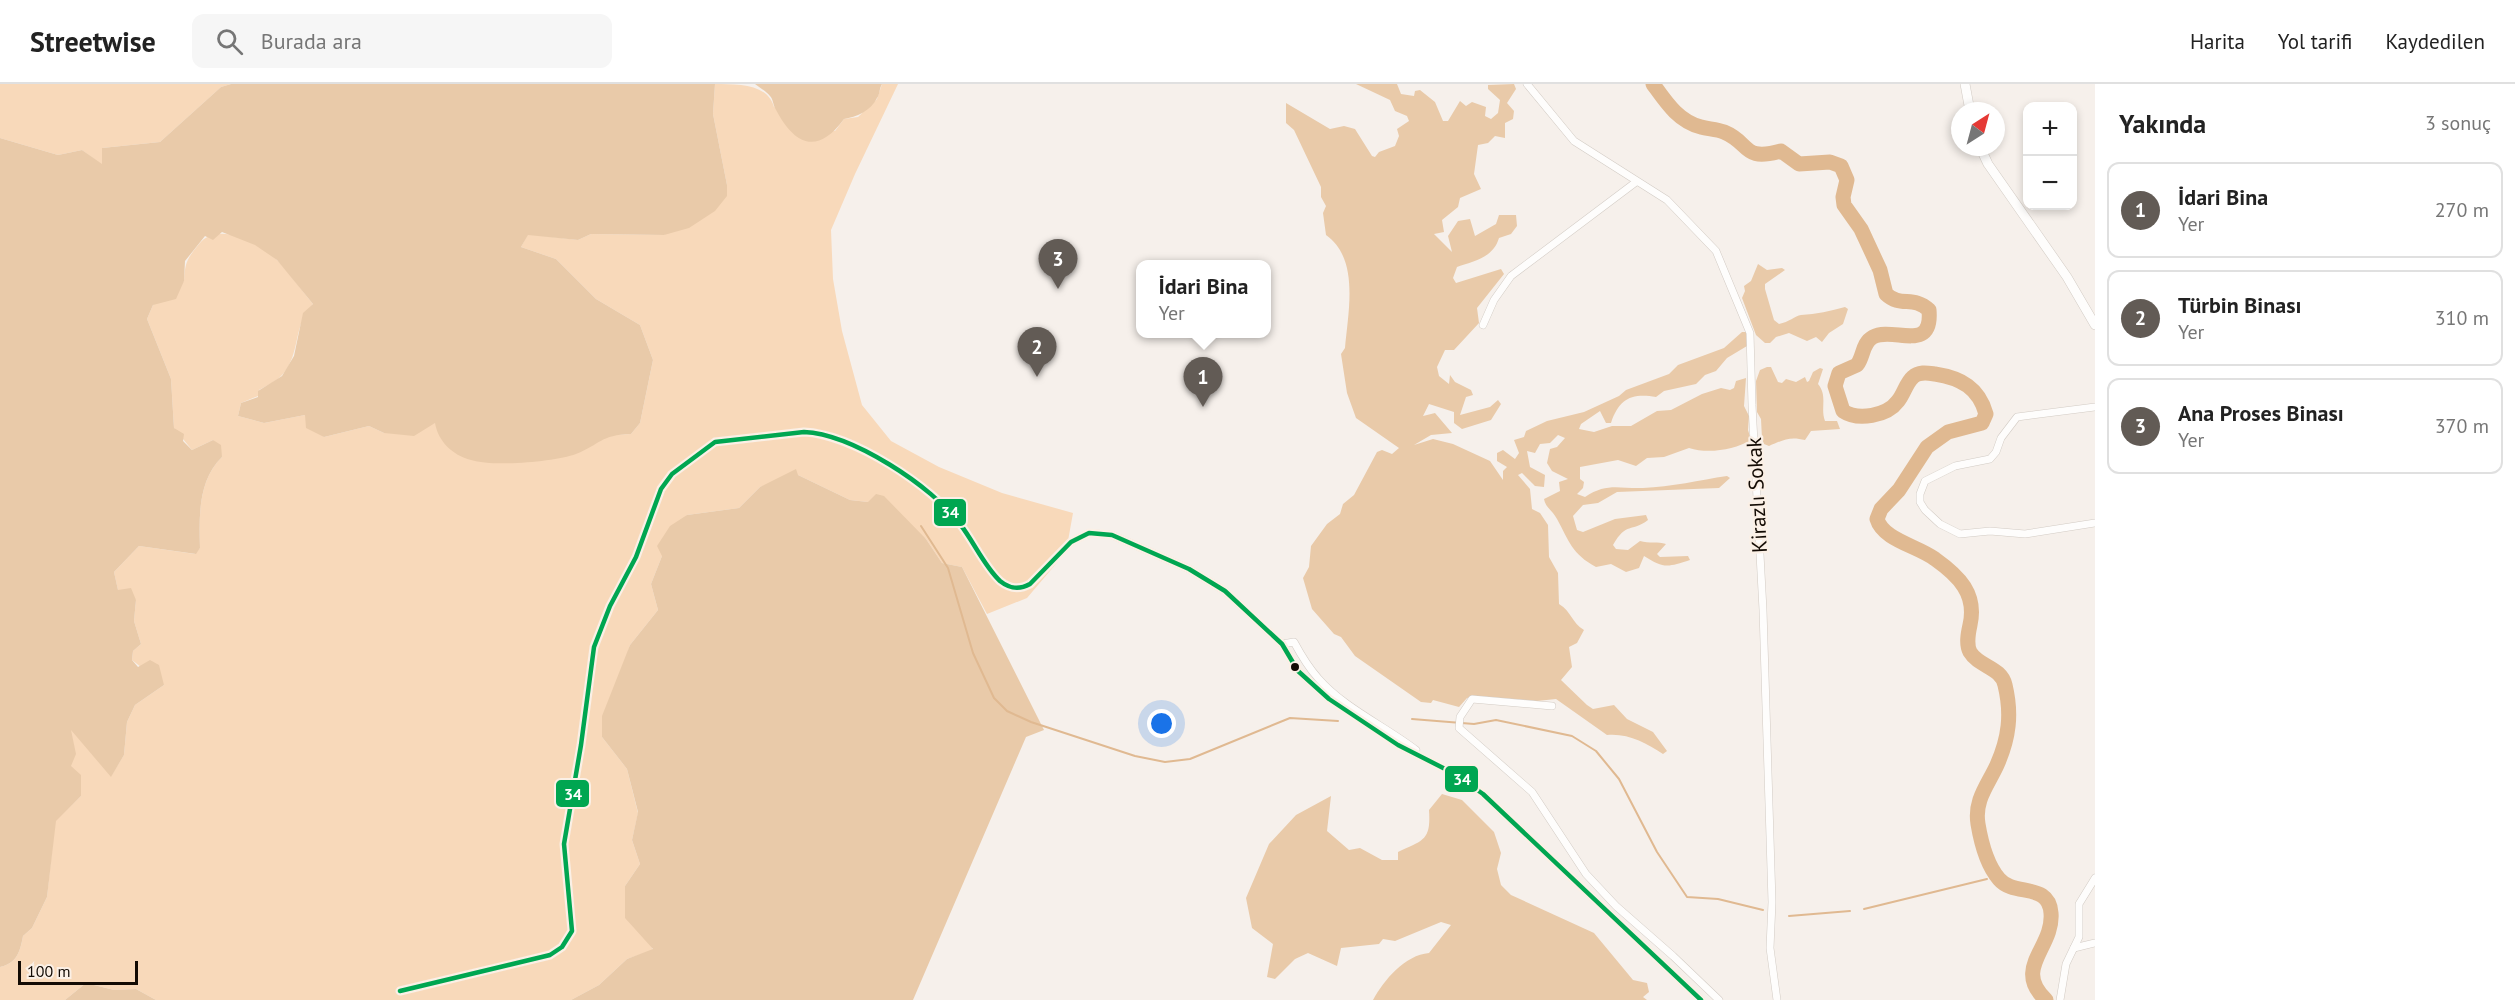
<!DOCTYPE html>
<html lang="tr">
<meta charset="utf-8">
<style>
:root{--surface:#fff;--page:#f6f6f6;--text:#222;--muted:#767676;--line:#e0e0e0;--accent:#625b55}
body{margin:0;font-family:"PT Sans",sans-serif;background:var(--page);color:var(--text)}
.controls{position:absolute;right:18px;top:18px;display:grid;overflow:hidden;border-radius:12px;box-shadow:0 3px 9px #0003}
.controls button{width:54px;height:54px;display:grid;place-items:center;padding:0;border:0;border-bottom:2px solid var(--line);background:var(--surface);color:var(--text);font:30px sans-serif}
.compass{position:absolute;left:1951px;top:18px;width:54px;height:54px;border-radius:50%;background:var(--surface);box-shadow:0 3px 9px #0003;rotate:36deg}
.scale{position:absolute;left:18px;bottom:15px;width:120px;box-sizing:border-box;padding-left:6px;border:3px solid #130b04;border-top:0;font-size:16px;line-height:21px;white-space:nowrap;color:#130b04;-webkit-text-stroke:4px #fbf0e6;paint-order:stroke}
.you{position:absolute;left:1162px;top:640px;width:21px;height:21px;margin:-15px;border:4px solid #fff;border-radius:50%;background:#1a73e8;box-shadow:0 0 0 9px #1a73e833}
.badge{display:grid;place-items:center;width:39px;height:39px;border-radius:50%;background:var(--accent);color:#fff;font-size:20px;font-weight:700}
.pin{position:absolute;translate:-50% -50px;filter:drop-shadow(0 2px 3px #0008)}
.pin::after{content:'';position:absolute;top:32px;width:21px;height:18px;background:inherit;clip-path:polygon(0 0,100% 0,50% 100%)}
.popup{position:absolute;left:1136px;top:176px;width:135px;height:78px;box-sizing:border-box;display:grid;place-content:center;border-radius:12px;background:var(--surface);filter:drop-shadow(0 2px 4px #0005);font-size:20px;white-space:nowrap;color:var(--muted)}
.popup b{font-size:22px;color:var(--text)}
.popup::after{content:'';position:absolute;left:50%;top:100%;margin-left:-12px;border:12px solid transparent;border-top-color:var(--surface)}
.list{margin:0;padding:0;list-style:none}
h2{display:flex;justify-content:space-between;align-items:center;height:78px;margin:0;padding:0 24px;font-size:26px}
h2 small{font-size:20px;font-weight:400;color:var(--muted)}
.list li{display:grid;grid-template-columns:39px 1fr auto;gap:18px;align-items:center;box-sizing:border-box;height:96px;margin:0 12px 12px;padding:0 12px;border:2px solid var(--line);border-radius:12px}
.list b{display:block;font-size:22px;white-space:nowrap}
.list p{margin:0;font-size:20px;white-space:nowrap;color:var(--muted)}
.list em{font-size:20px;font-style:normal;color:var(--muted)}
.icon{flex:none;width:33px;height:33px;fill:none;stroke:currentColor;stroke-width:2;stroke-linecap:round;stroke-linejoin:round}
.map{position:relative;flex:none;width:2095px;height:916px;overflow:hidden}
header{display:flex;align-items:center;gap:36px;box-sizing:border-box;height:84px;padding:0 30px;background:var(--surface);border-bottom:2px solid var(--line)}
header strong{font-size:28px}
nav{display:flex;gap:33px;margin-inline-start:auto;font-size:21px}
.search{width:420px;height:54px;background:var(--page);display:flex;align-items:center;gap:15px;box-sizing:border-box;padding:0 21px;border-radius:12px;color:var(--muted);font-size:22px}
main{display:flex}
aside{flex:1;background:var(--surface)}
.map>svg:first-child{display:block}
.green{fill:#f8d9ba}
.forest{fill:#e9caa9}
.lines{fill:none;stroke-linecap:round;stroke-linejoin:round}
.stream{stroke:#e0b991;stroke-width:2}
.river{stroke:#e0b991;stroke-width:15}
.street-casing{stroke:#d2cbc4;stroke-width:8}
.secondary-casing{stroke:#d2cbc4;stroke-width:10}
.street{stroke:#fefdfc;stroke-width:7}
.secondary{stroke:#fefdfc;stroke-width:9}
.bus-1-casing{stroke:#fbf0e6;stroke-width:9}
.bus-1{stroke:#00a651;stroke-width:4.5}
.bus-dot{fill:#130b04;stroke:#fbf0e6;stroke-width:2}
.labels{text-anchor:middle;stroke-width:4.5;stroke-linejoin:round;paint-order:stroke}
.street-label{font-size:21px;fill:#130b04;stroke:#fbf0e6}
.line-badge{stroke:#fbf0e6;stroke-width:2}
.badge-label{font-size:16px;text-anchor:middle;font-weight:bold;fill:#fff}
</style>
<header>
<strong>Streetwise</strong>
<div class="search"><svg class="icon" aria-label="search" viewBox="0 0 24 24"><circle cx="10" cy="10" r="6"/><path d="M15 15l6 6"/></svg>Burada ara</div>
<nav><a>Harita</a><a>Yol tarifi</a><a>Kaydedilen</a></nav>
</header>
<main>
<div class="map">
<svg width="2095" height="916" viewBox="0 0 2095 916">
<rect width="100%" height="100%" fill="#f6f0eb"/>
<g class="green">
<path d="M0 0H231L221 3 160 58 102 64V81L82 66 58 71 0 54Z"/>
<path d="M715 0C738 0 768 0 774 23L835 47 844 35 858 33 877 15 882 0H898L855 90 831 146 833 195 842 247 862 321 891 357 939 383 1002 409 1073 429 1066 468 1027 514 987 530 962 483 942 479 926 455 868 418 850 416 798 391 760 403 739 424 687 431 662 472 651 500 658 526 630 561 602 653 627 685 638 729 632 756 640 780 625 802 653 866 627 875 599 901 571 916H156L136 905 114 906 86 899 65 916H0V883C17 879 20 868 23 852L32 844 47 813 55 737 81 712 71 683V644L111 692 124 671 127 638 135 621 164 601 132 576 133 567 141 560 134 537 136 516 118 506 114 488 139 462 195 470 200 464C199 433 198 396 222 373L213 356 192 366 174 344 171 295 147 235 153 221 184 197C185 178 187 175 199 160 218 136 259 159 277 176 290 189 301 206 313 220 293 239 301 269 283 290 277 297 266 302 259 306L258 312 241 319 238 332 264 339 305 331 324 353 369 342 384 349 435 339 575 370 610 351 631 350 640 339 653 276 640 241 596 215 556 175 521 163 528 150 578 156 591 150 664 151 727 101 713 30Z"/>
</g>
<g class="forest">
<path d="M231 0H715L713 30 727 101V112L715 127 689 144 664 151 591 150 578 156 528 151 521 163 556 175 596 215 640 241 653 276 640 339 631 350C600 351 601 360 576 370 554 378 493 383 471 376 452 371 438 357 435 339L414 352 384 349 369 342 324 353 306 344 305 331 264 339 238 332 241 319 258 313V307L282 292 294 272 303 229 313 220 277 176 255 161 222 148 213 156 205 152 185 177 184 197 176 215 153 221 147 235 171 295 174 344 184 350 183 357 192 366 213 356 221 361 222 373C198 396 199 433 200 464L196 470 139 462 114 488 118 506 131 504 136 516 134 537 141 560 133 567 132 576 138 583 150 576 159 581 164 601 135 621 127 638 124 671 111 693 71 646 76 670 71 682 81 691V712L56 737 47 813 32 844 23 852C20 868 17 879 0 883V54L58 71 82 66 102 80V64L160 58 221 3Z"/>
<path d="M755 0H882C879 5 880 10 877 14 871 27 856 33 844 35 817 72 794 61 775 24 773 20 773 15 770 12 766 7 760 4 755 0Z"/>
<path d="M1356 0H1397L1401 10 1414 12 1415 7 1420 6 1435 18 1443 37H1448L1460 17 1466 22 1472 18 1486 23 1485 32 1491 35 1498 29 1500 16 1488 5V1L1514 0 1516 5 1507 19 1514 27 1513 35 1505 39V54L1495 52 1488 59 1478 61 1474 90 1481 105 1460 114 1458 123 1442 136 1444 148 1434 150 1452 168 1448 152 1458 137 1470 135 1475 152 1496 140 1499 131H1516L1517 142 1511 150 1499 154C1493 174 1474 177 1457 183L1453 194 1456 199 1501 185 1504 190 1477 224 1479 239 1454 266H1445L1437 283 1439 292 1449 300 1450 291 1455 298 1471 306 1473 311 1466 313 1460 331 1490 323 1498 316 1501 320 1491 336 1462 345 1454 339V328L1429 320 1423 332 1435 329 1452 349 1431 351 1414 361 1433 355 1453 360 1490 377 1503 396V387L1507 383 1497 377V369L1503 366 1515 375 1519 369 1514 356 1524 353 1526 347 1547 337 1584 328 1619 312 1626 306 1669 290 1678 281 1724 264 1742 248H1747V262L1727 274 1716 287 1705 291 1696 300 1664 307 1656 313C1631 309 1619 315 1611 339H1606L1600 327 1581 340 1579 345 1594 348 1612 342H1631L1657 327 1671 326 1702 310 1721 304 1730 306 1734 304 1736 297 1746 294 1744 322 1749 332 1748 346 1751 356C1734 366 1708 370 1689 364L1664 373 1647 374 1636 382 1618 376 1580 383V395L1584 398 1583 404 1577 410 1585 413C1607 398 1620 405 1643 404 1671 403 1700 396 1727 392L1730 394 1719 404 1617 408 1598 419 1583 421 1573 432 1577 446 1583 448 1615 435 1646 431 1648 436C1631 449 1627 437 1613 461L1616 465 1628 466 1640 457C1649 460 1658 457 1666 460L1657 470 1660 473 1688 472 1690 476C1668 483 1664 485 1644 472L1639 484 1626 488 1611 480 1596 483C1572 470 1569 457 1557 435 1553 427 1545 423 1544 415L1560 407 1559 398 1568 395 1552 387 1547 379 1550 365 1557 363 1565 354 1558 351 1550 359 1540 360 1535 369 1527 367 1530 383 1545 391 1544 403 1535 402 1522 389 1518 391 1530 405 1532 425 1540 429 1548 441 1549 473 1558 489 1559 520C1572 528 1571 538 1584 546L1577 559 1569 563 1572 583 1561 596 1587 621 1593 625 1614 621 1627 635 1653 648 1667 667 1663 670C1646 659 1628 649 1607 651L1556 615 1537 617 1476 612 1467 614 1459 623 1433 616 1431 619 1421 618 1355 572 1341 553 1334 550 1312 525 1303 494 1309 483 1311 462 1327 440 1340 430 1343 420 1354 411 1377 368 1382 366 1392 370 1399 364 1356 334 1347 309 1341 270 1345 264C1348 228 1360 175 1326 151L1323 129 1326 122 1321 113V103L1294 46 1286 39V19L1330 45 1344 42 1355 45 1372 72 1375 73 1379 68 1395 62 1399 52 1397 45 1409 37 1407 32 1395 27 1390 16Z"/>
<path d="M1758 180 1767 186 1782 184 1785 186 1765 200V205L1774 236 1779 240C1789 238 1795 232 1801 231 1816 230 1831 227 1845 223L1848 225 1843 240 1829 249 1822 258 1816 253 1807 257 1789 249 1776 253 1770 259H1765L1756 251 1742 214 1745 207 1744 202 1751 197Z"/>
<path d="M1767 283H1771L1778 298 1782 299 1786 295 1796 298 1805 293 1807 298 1809 297 1813 288 1820 284 1823 285 1818 300C1828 312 1820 324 1825 337H1837L1840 345 1811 347 1805 356C1790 352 1783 356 1769 362L1764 360 1762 355 1761 335 1757 328 1756 297 1760 286Z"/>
<path d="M796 385 798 391 850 416 868 418 876 410 884 412 926 455 942 479 962 483 1044 646 1026 653 913 916H571L599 901 627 875 653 865 625 834V802L640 780 632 756 638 728 627 685 602 653V632L630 561 658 526 651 500 662 472 657 462 670 442 687 431 739 424 760 403Z"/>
<path d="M1442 710 1462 716 1494 748 1501 769 1497 785 1501 801 1511 811 1594 849 1633 896 1647 899 1649 908 1643 913 1647 916H1373C1384 896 1405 871 1429 869L1451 841 1441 838 1395 857 1383 855 1379 860 1341 864 1337 882 1308 869 1295 875 1275 895 1267 893 1273 860 1252 844 1246 814 1269 760 1296 731 1331 712 1327 747 1349 766 1360 764 1382 776H1398V768C1424 756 1431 756 1429 726Z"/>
<path d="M86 899 114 906 136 905 156 916H65Z"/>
</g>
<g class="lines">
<g class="stream">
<path d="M921 442 948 484 973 569 994 614 1007 627 1031 638 1135 672 1165 678 1190 675 1290 634 1338 637"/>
<path d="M1412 635 1474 640 1496 636 1572 652 1596 667 1619 695 1657 768 1687 813 1718 815 1763 826"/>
<path d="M1864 825 1987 795"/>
<path d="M1789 832 1850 827"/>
</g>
<path class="river" d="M1653 0C1666 18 1678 37 1701 43 1708 45 1717 45 1724 48 1751 59 1742 78 1781 67L1799 80 1830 78 1841 82 1847 96 1843 113 1844 121 1861 145 1880 186 1886 210C1901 224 1913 211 1929 226 1933 270 1893 242 1873 253 1862 259 1864 272 1857 281L1839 289 1835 302 1843 327C1858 337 1887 332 1898 317 1904 310 1906 299 1913 293 1919 287 1928 289 1935 290 1961 294 1979 304 1986 330L1982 339 1948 348 1927 363 1899 406 1881 425 1877 435C1883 456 1918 462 1935 475 1959 492 1977 510 1970 541 1968 550 1966 560 1970 568 1979 583 2001 583 2005 601 2012 630 2009 654 1997 681 1988 701 1974 716 1978 740 1981 758 1987 781 1999 795 2014 813 2049 798 2051 829 2054 864 2012 884 2046 916"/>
<defs>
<g id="street">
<path d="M1527 0 1574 57 1667 116 1716 167 1750 249 1752 321 1763 526 1772 818 1770 864 1777 916"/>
<path d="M1483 241 1494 216 1511 192 1636 98"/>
<path d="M2095 323 2017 333 2001 354 1996 368 1990 375 1955 382 1925 397 1920 410V418L1925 426 1940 440 1960 450 1990 447 2025 450 2095 439"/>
<path d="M1282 560 1294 558C1301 571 1308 583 1318 594 1344 624 1385 642 1416 666"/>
<path d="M1552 622 1472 615 1460 633 1459 644 1532 708 1586 790 1616 822 1673 872 1719 916"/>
<path d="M2074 864 2095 859"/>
<path d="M400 907 550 871 562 863 572 847 564 760 581 661 594 563 610 522 636 473 661 405 672 390 715 358 804 348C852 350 932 402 960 440 974 458 984 482 1000 497 1010 505 1019 506 1030 500L1071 458 1089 449 1112 451 1189 485 1225 507 1282 560 1298 587 1329 615 1398 661 1453 689 1483 710 1701 916"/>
<path d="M2060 916 2066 880 2079 853V820L2095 794"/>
</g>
<g id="secondary">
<path d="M1965 0 1970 27"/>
<path d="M1980 63 1988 80 2067 193 2095 241"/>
</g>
</defs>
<use href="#street" class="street-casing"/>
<use href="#secondary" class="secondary-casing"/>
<use href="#street" class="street"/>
<use href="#secondary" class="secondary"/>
<defs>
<path id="bus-1" d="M400 907 550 871 562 863 572 847 564 760 581 661 594 563 610 522 636 473 661 405 672 390 715 358 804 348C852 350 932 402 960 440 974 458 984 482 1000 497 1010 505 1019 506 1030 500L1071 458 1089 449 1112 451 1189 485 1225 507 1282 560 1298 587 1329 615 1398 661 1453 689 1483 710 1701 916"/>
</defs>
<use href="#bus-1" class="bus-1-casing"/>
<use href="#bus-1" class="bus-1"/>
</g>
<circle class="bus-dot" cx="1295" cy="583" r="5"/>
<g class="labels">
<g class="street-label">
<text transform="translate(1757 411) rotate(-93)" y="7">Kirazlı Sokak</text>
</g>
</g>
<g class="line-badge">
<rect x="933" y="414" width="34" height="29" rx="6" fill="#00a651"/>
<rect x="1444" y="681" width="35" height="28" rx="6" fill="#00a651"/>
<rect x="555" y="695" width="35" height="29" rx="6" fill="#00a651"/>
</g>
<g class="badge-label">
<text x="950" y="434">34</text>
<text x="1462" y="701">34</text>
<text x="573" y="716">34</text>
</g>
</svg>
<div class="controls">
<button>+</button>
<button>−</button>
</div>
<svg class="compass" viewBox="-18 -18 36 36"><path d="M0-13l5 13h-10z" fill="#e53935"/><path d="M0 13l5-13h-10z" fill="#767676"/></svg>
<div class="scale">100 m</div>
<div class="you"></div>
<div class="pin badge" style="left:1203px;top:323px">1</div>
<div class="popup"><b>İdari Bina</b>Yer</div>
<div class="pin badge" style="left:1037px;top:293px">2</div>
<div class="pin badge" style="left:1058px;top:205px">3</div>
</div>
<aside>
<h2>Yakında<small>3 sonuç</small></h2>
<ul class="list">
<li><span class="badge">1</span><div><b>İdari Bina</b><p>Yer</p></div><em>270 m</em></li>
<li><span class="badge">2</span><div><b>Türbin Binası</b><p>Yer</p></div><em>310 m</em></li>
<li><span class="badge">3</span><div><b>Ana Proses Binası</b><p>Yer</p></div><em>370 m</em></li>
</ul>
</aside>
</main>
